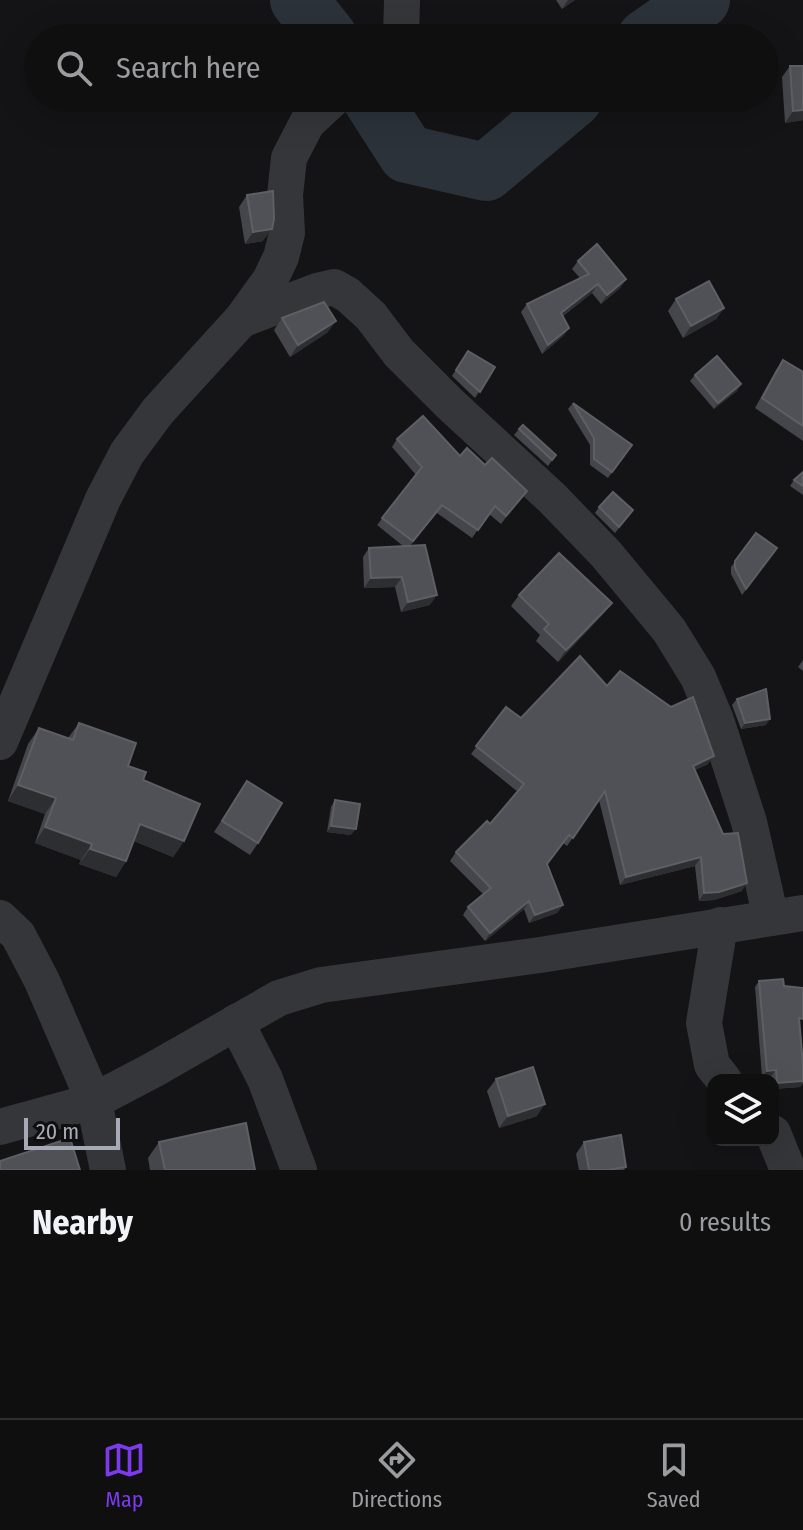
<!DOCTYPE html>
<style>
:root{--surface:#0f0f10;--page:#1d1d1e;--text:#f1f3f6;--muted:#9b9c9f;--line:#2f2f30;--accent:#7c3aed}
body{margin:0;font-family:"Fira Sans Condensed",sans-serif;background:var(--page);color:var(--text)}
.controls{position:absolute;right:24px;bottom:24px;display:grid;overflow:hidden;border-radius:16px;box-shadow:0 8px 32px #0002}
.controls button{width:72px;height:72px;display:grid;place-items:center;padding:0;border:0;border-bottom:2px solid var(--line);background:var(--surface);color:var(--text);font:40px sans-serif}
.scale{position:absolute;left:24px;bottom:20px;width:96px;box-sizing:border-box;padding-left:8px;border:4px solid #a6aab5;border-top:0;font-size:22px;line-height:28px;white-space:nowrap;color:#a6aab5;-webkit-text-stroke:6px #0f0f11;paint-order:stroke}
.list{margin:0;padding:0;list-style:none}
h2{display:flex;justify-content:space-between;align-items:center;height:104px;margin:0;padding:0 32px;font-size:34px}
h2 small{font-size:26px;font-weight:400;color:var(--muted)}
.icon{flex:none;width:44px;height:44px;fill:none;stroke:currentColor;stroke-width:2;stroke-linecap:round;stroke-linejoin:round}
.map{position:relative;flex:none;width:803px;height:1170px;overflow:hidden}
.search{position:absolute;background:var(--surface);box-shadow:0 8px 32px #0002;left:24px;right:24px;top:24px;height:88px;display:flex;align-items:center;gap:20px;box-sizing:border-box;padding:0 28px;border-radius:44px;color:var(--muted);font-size:30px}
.sheet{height:248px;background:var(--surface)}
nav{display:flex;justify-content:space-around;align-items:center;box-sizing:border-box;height:112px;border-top:2px solid var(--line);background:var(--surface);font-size:22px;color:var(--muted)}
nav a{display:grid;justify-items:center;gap:4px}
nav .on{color:var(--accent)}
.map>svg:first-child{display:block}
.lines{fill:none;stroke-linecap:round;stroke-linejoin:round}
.river{stroke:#2b3239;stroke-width:58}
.minor{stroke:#35363a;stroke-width:36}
.wall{fill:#45464b}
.shaded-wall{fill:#2d2e31}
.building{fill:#505156;stroke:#5d5f65;stroke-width:2}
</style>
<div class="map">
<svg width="803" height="1170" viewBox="0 0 803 1170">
<rect width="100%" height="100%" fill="#141416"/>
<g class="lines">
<g class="river">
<path d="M299 0 329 38"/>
<path d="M646 38 701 0"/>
<path d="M371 98 407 154 486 172 574 98"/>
</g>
<g class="minor">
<path d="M401 38 402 0"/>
<path d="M241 320 317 291 334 287 348 295 371 316 399 353 450 404 552 498 606 554 669 630 698 677 716 720 749 822 771 918"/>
<path d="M0 742 103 499 127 453 158 411 241 320 270 280 281 257 287 233 285 195 289 158 307 123 334 98"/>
<path d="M0 918 18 935 42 981 94 1101 108 1170"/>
<path d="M720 925 704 1023 712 1065 724 1080"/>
<path d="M236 1022 265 1079 299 1170"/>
<path d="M0 1127 94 1101 153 1070 279 998 321 985 540 955 803 913"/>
<path d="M773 1133 788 1170"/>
</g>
</g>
<g class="wall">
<path d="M556 0H575L562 9Z"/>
<path d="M790 66 803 120 785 123 782 77Z"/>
<path d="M247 195 263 241 245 244 239 207Z"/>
<path d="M578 261 626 279 620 288 601 304 592 293 563 316 569 328 563 336 542 354 521 312 527 304 580 278 572 269Z"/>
<path d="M676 299 724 308 716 319 683 338 668 311Z"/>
<path d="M282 318 328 332 290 357 274 330Z"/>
<path d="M464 357 495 367 475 398 452 376Z"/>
<path d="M783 360 803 372V441L755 408 776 370Z"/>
<path d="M695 375 741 384 737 391 714 409 690 381Z"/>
<path d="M573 403 632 445 608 478 590 465V445L568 409Z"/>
<path d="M519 429 556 455 548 466 514 435Z"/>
<path d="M397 439 460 456 521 498 501 524 489 514 472 538 437 513 410 546 430 605 401 612 395 587 364 588 363 557 369 548 403 546 377 525 416 475 392 447Z"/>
<path d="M803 472V495L790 486 794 480Z"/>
<path d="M599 507 633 510 615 533 595 513Z"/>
<path d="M756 533 777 548 742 595 731 574V567Z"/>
<path d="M519 595 612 603 603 614 558 662 536 641 540 635 511 606Z"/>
<path d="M803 660V671L798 667Z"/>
<path d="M607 686 708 764 695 770 742 891 714 900 699 901 695 866 620 885 599 800 567 846 563 843 547 864 563 905 557 913 529 923 524 909 485 941 463 915 468 907 483 894 450 861 456 852 490 824 518 792 471 754 506 707 521 718Z"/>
<path d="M737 699 766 725 741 729 732 705Z"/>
<path d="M79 723 143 780 184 841 173 857 134 841 126 861 116 877 79 864 81 860 35 843 45 814 8 801 28 744 39 728 68 738Z"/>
<path d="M247 781 258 843 250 855 214 832Z"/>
<path d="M335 800 351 835 327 832 331 807Z"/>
<path d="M759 981 784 986 800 1025 803 1065V1083L800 1087 773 1089V1080H772L771 1076 762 1077 755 987Z"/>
<path d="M496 1079 537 1116 499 1128 487 1091Z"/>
<path d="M159 1142 255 1170H150L148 1158Z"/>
<path d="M584 1142 626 1167 624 1170H579L576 1154Z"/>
</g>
<g class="shaded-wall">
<path d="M568 0H575L562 9Z"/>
<path d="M803 110V120L785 123 793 111Z"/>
<path d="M272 229 263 241 245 244 253 232Z"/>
<path d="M626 279 620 288 601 304 607 295Z"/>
<path d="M598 284 592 293 555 321 561 313Z"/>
<path d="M724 308 716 319 683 338 691 326Z"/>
<path d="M336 321 328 332 290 357 298 345Z"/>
<path d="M569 328 563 336 542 354 548 345Z"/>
<path d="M741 384 737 391 714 409 718 403Z"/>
<path d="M402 577 395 587 364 588 371 578Z"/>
<path d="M437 595 430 605 401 612 408 602Z"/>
<path d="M612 603 603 614 558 662 566 650Z"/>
<path d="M770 719 766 725 741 729 745 723Z"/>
<path d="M714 756 708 764 687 774 693 766Z"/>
<path d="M18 785 56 798 45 814 8 801Z"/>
<path d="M140 824 184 841 173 857 129 839Z"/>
<path d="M331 826 356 829 351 835 327 832Z"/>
<path d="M45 827 92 844 81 860 35 843Z"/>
<path d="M90 849 126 861 116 877 79 864Z"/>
<path d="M701 857 695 866 620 885 626 877Z"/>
<path d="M747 883 742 891 714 900 699 901 704 893Z"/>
<path d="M529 901 524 909 485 941 490 933Z"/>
<path d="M563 905 557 913 529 923 535 915Z"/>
<path d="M776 1070 771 1076 762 1077 767 1071Z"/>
<path d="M803 1081 800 1087 773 1089 777 1083Z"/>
<path d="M545 1104 537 1116 499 1128 508 1116Z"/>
</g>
<g class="building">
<path d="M790 66H803V110L793 111Z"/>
<path d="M273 191 274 219 272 229 253 232 247 195Z"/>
<path d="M597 244 626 279 607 295 598 284 561 313 569 328 548 345 527 304 589 274 578 261Z"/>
<path d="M709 281 724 308 691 326 676 299Z"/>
<path d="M324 302 336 321 298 345 282 318Z"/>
<path d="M468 351 495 367 480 392 456 370Z"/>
<path d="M717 356 741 384 718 403 695 375Z"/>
<path d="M783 360 803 372V426L762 398Z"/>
<path d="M573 403 632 445 612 472 594 459V438Z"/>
<path d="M423 416 460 456 467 448 485 465 492 458 527 491 506 516 495 506 478 530 442 505 413 541 382 518 422 467 397 439Z"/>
<path d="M523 425 556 455 552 460 519 429Z"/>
<path d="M803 472V486L794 480Z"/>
<path d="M613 492 633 510 619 527 599 507Z"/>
<path d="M756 533 777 548 746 589 735 568V561Z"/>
<path d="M425 545 437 595 408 602 402 577 371 578 369 548Z"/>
<path d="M559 553 612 603 566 650 544 629 549 624 519 595Z"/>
<path d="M580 656 607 686 620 671 671 707 693 697 714 756 693 766 723 834 738 833 747 883 719 892 704 893 701 857 626 877 605 791 573 838 569 835 547 864 563 905 535 915 529 901 490 933 468 907 491 888 456 852 487 821 490 824 524 784 476 746 506 707 521 718Z"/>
<path d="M766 689 770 719 745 723 737 699Z"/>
<path d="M79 723 136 743 128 766 146 772 143 780 200 804 184 841 140 824 126 861 90 849 92 844 45 827 56 798 18 785 39 728 73 740Z"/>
<path d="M247 781 282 803 258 843 222 821Z"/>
<path d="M335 800 360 804 356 829 331 826Z"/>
<path d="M783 979 784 986 803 988V1019L799 1018 803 1065V1081L777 1083 776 1070 767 1071 759 981Z"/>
<path d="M533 1067 545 1104 508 1116 496 1079Z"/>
<path d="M246 1123 255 1170H165L159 1142Z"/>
<path d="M621 1135 626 1167 608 1170H589L584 1142Z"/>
<path d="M70 1138 80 1170H0V1161Z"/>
</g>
</svg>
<div class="controls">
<button><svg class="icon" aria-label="layers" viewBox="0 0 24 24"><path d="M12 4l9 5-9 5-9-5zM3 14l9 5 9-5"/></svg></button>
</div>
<div class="scale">20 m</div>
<div class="search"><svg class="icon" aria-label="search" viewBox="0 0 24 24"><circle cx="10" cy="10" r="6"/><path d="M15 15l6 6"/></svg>Search here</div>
</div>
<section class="sheet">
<h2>Nearby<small>0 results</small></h2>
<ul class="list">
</ul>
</section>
<nav>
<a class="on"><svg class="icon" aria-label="map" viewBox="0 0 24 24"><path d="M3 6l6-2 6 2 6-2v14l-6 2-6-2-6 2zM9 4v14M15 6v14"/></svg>Map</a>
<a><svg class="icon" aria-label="directions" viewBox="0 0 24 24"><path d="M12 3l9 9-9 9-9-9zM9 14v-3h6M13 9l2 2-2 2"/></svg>Directions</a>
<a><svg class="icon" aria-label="saved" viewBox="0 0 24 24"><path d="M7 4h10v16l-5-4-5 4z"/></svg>Saved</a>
</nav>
